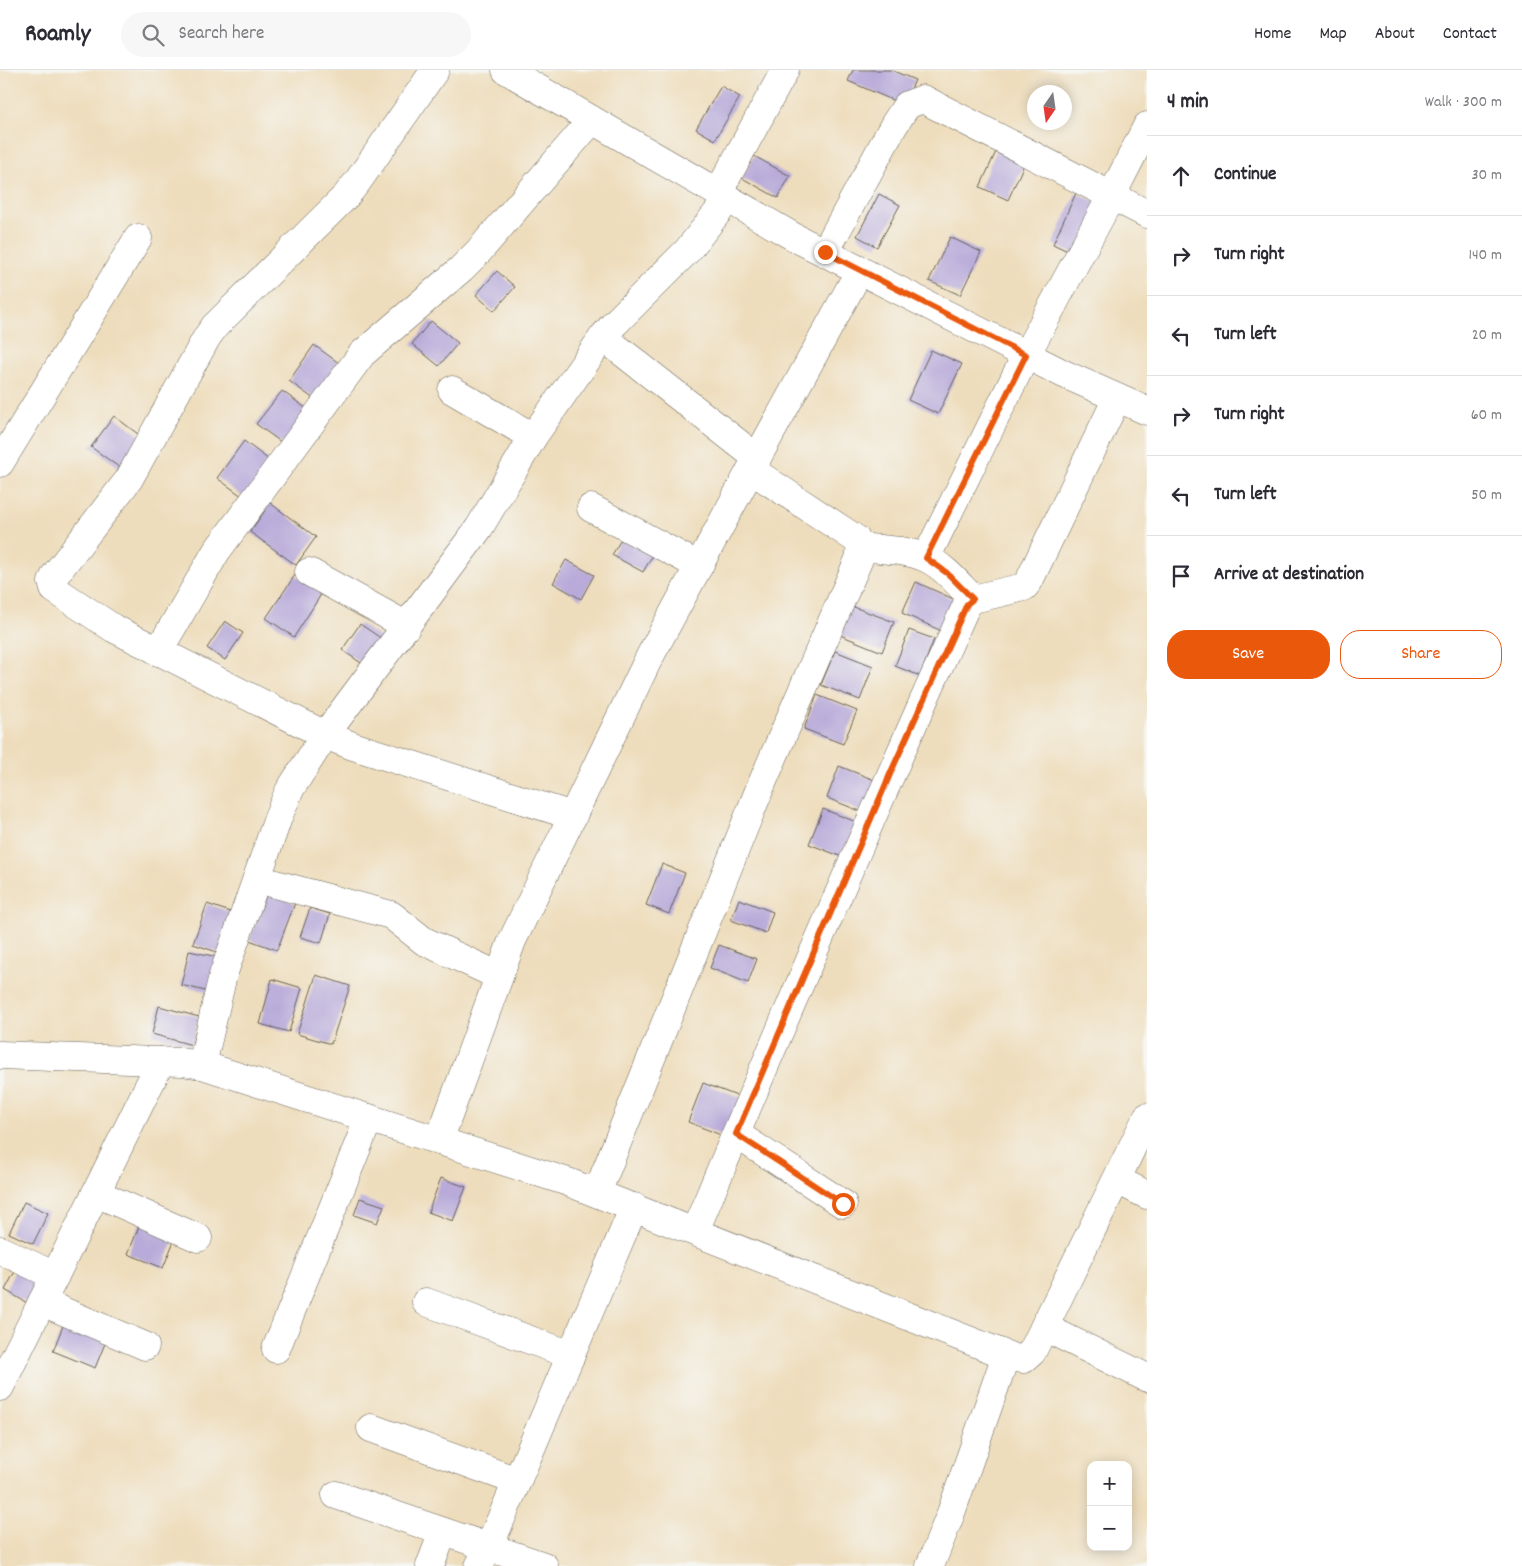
<!DOCTYPE html>
<meta charset="utf-8">
<style>
:root{--surface:#fff;--page:#f7f7f7;--text:#2b2b33;--muted:#7c7c81;--line:#e1e1e2;--accent:#ea580c}
body{margin:0;font-family:Dekko,sans-serif;background:var(--page);color:var(--text)}
.controls{position:absolute;right:15px;bottom:15px;display:grid;overflow:hidden;border-radius:10px;box-shadow:0 2px 12px #0003}
.controls button{width:45px;height:45px;display:grid;place-items:center;padding:0;border:0;border-bottom:1px solid var(--line);background:var(--surface);color:var(--text);font:25px sans-serif}
.compass{position:absolute;left:1027px;top:15px;width:45px;height:45px;border-radius:50%;background:var(--surface);box-shadow:0 2px 12px #0003;rotate:193deg}
.stop{position:absolute;width:15px;height:15px;margin:-11px;border:4px solid #ea580c;border-radius:50%;background:#fff}
.stop.end{background:#ea580c;border-color:#fff;box-shadow:0 1px 5px #0008}
.list{margin:0;padding:0;list-style:none}
h2{display:flex;justify-content:space-between;align-items:center;height:65px;margin:0;padding:0 20px;font-size:21px}
h2 small{font-size:16px;font-weight:400;color:var(--muted)}
.list li{display:grid;grid-template-columns:32px 1fr auto;gap:15px;align-items:center;box-sizing:border-box;height:80px;padding:0 20px;border-top:1px solid var(--line)}
.list b{display:block;font-size:19px;white-space:nowrap}
.list em{font-size:16px;font-style:normal;color:var(--muted)}
.actions{display:flex;gap:10px;padding:15px 20px}
.actions a{flex:1;padding:11px 0;border:1px solid var(--accent);border-radius:20px;text-align:center;font-size:18px;color:var(--accent)}
.actions .main{background:var(--accent);color:#fff}
.icon{flex:none;width:28px;height:28px;fill:none;stroke:currentColor;stroke-width:2;stroke-linecap:round;stroke-linejoin:round}
.map{position:relative;flex:none;width:1147px;height:1496px;overflow:hidden}
header{display:flex;align-items:center;gap:30px;box-sizing:border-box;height:70px;padding:0 25px;background:var(--surface);border-bottom:1px solid var(--line)}
header strong{font-size:24px}
nav{display:flex;gap:28px;margin-inline-start:auto;font-size:18px}
.search{width:350px;height:45px;background:var(--page);display:flex;align-items:center;gap:12px;box-sizing:border-box;padding:0 18px;border-radius:28px;color:var(--muted);font-size:19px}
main{display:flex}
aside{flex:1;background:var(--surface)}
.map>svg:first-child{display:block}
.building{fill:#b8aad9}
.lines{fill:none;stroke-linecap:round;stroke-linejoin:round}
.minor-casing{stroke:#666054;stroke-width:29}
.tertiary-casing{stroke:#666054;stroke-width:29}
.minor{stroke:#fff;stroke-width:28}
.tertiary{stroke:#fff;stroke-width:28}
.route{stroke:#ea580c;stroke-width:6}
</style>
<header>
<strong>Roamly</strong>
<div class="search"><svg class="icon" aria-label="search" viewBox="0 0 24 24"><circle cx="10" cy="10" r="6"/><path d="M15 15l6 6"/></svg>Search here</div>
<nav><a>Home</a><a>Map</a><a>About</a><a>Contact</a></nav>
</header>
<main>
<div class="map">
<svg width="1147" height="1496" viewBox="0 0 1147 1496">
<rect width="100%" height="100%" fill="#f6f6f2"/>
<filter id="ink" filterUnits="userSpaceOnUse"><feTurbulence type="fractalNoise" baseFrequency=".02" numOctaves="2"/><feDisplacementMap in="SourceGraphic" scale="10" xChannelSelector="R" yChannelSelector="G"/><feConvolveMatrix kernelMatrix="1 2 1 2 8 2 1 2 1" color-interpolation-filters="sRGB"/></filter>
<filter id="wash" filterUnits="userSpaceOnUse"><feTurbulence type="fractalNoise" baseFrequency=".0096" numOctaves="4" result="noise"/><feDisplacementMap in="SourceGraphic" scale="20" xChannelSelector="R" yChannelSelector="G"/><feGaussianBlur stdDeviation="1.12" result="paint"/><feColorMatrix in="noise" values="0 0 0 0 0 0 0 0 0 0 0 0 0 0 0 0 0 1.4 0 .05"/><feComposite in="paint" operator="in"/></filter>
<g filter="url(#wash)">
<rect width="100%" height="100%" fill="#eeddbc"/>
<g id="blocks">
<g class="building">
<path d="M853 0H891L915 10 904 35 848 11Z"/>
<path d="M721 16 740 27 715 70 696 59Z"/>
<path d="M999 75 1027 88 1008 130 980 117Z"/>
<path d="M754 86 790 106 778 128 742 108Z"/>
<path d="M1076 123 1102 134 1078 186 1053 174Z"/>
<path d="M879 124 900 135 877 177 857 166Z"/>
<path d="M950 167 981 182 960 225 929 211Z"/>
<path d="M497 201 515 217 494 241 476 225Z"/>
<path d="M431 251 458 273 439 296 412 274Z"/>
<path d="M314 275 343 296 318 332 289 311Z"/>
<path d="M931 280 962 294 938 344 908 330Z"/>
<path d="M282 321 310 341 285 375 256 354Z"/>
<path d="M114 346 146 370 123 400 91 377Z"/>
<path d="M244 371 273 393 246 429 217 408Z"/>
<path d="M270 433 316 467 296 495 250 462Z"/>
<path d="M624 464 655 481 643 502 612 485Z"/>
<path d="M566 490 594 505 581 529 553 513Z"/>
<path d="M295 505 322 523 294 567 266 548Z"/>
<path d="M916 512 960 532 946 563 902 543Z"/>
<path d="M851 536 894 552 882 582 840 565Z"/>
<path d="M225 551 243 563 225 590 207 578Z"/>
<path d="M360 554 388 573 370 599 342 580Z"/>
<path d="M909 560 934 569 920 606 895 596Z"/>
<path d="M835 581 873 596 860 630 821 615Z"/>
<path d="M817 625 857 641 843 674 804 659Z"/>
<path d="M839 696 877 711 865 743 827 728Z"/>
<path d="M823 739 859 753 845 788 809 774Z"/>
<path d="M662 794 685 803 669 844 646 835Z"/>
<path d="M267 823 295 833 277 880 249 870Z"/>
<path d="M739 829 773 842 766 863 731 850Z"/>
<path d="M207 834 239 845 226 885 193 874Z"/>
<path d="M310 838 330 844 321 873 300 867Z"/>
<path d="M719 875 757 889 748 913 710 898Z"/>
<path d="M189 881 218 887 209 922 181 915Z"/>
<path d="M316 905 350 916 331 974 297 964Z"/>
<path d="M272 909 302 918 289 962 260 954Z"/>
<path d="M159 936 199 947 192 975 152 964Z"/>
<path d="M703 1013 742 1028 726 1067 688 1052Z"/>
<path d="M441 1108 466 1117 453 1151 428 1142Z"/>
<path d="M360 1128 384 1136 377 1153 354 1145Z"/>
<path d="M24 1132 48 1143 33 1174 9 1163Z"/>
<path d="M143 1146 178 1161 163 1198 128 1184Z"/>
<path d="M20 1192 51 1210 34 1237 5 1220Z"/>
<path d="M66 1248 108 1266 95 1298 53 1281Z"/>
</g>
</g>
</g>
<g filter="url(#ink)">
<use href="#blocks" fill-opacity="0" stroke="#666054" stroke-width="1"/>
<g class="lines">
<defs>
<g id="minor">
<path d="M435 0 358 111 346 126 215 256 207 267 129 409 55 505 52 512 54 519 113 558 325 665 353 676 573 746"/>
<path d="M718 123 785 0"/>
<path d="M825 182 894 55 907 35 923 29 1147 144"/>
<path d="M452 320 533 367"/>
<path d="M0 393 138 168"/>
<path d="M591 438 699 496"/>
<path d="M861 477C882 480 907 479 926 488 945 497 959 515 973 529"/>
<path d="M926 488 1026 285 1112 125 1147 56"/>
<path d="M309 502 407 556"/>
<path d="M158 582 216 482 362 284 461 199 479 181 592 50"/>
<path d="M257 809 391 845 424 871 499 906"/>
<path d="M0 985 181 992 202 995 568 1112 1014 1288 1024 1289 1032 1282 1147 1047"/>
<path d="M202 995 223 905 279 745 289 721 325 665 479 458 533 367 603 267 615 253 688 180 728 129"/>
<path d="M736 1064 843 1134"/>
<path d="M439 1071 512 871 649 588 757 388 603 267"/>
<path d="M1117 1110 1147 1125"/>
<path d="M96 1123 198 1168"/>
<path d="M597 1123 760 718 859 489 861 477 856 469 759 405 755 399 757 388 860 200"/>
<path d="M695 1161C783 951 873 742 967 534L973 529 1024 517 1029 511 1117 328"/>
<path d="M0 1180 55 1206"/>
<path d="M42 1232 145 1276"/>
<path d="M426 1232 571 1285"/>
<path d="M1044 1257 1147 1308"/>
<path d="M276 1279 369 1048"/>
<path d="M0 1317 161 991"/>
<path d="M371 1358 517 1411"/>
<path d="M336 1425 544 1496"/>
<path d="M430 1496 443 1462"/>
<path d="M479 1496 489 1477 634 1137"/>
<path d="M930 1496 951 1443 1006 1285"/>
</g>
<path id="tertiary" d="M506 0 794 167 1064 304 1147 341"/>
</defs>
<use href="#minor" class="minor-casing"/>
<use href="#tertiary" class="tertiary-casing"/>
<use href="#minor" class="minor"/>
<use href="#tertiary" class="tertiary"/>
</g>
</g>
<g class="lines" filter="url(#ink)">
<path class="route" d="M825 182 1026 285 926 488 947 503 973 529 967 534 891 702 736 1064 843 1134"/>
</g>
</svg>
<div class="controls">
<button>+</button>
<button>−</button>
</div>
<svg class="compass" viewBox="-18 -18 36 36"><path d="M0-13l5 13h-10z" fill="#e53935"/><path d="M0 13l5-13h-10z" fill="#7c7c81"/></svg>
<div class="stop" style="left:843px;top:1134px"></div>
<div class="stop end" style="left:825px;top:182px"></div>
</div>
<aside>
<h2>4 min<small>Walk · 300 m</small></h2>
<ul class="list">
<li><svg class="icon" aria-label="ahead" viewBox="0 0 24 24"><path d="M12 20V5M6 11l6-6 6 6"/></svg><div><b>Continue</b></div><em>30 m</em></li>
<li><svg class="icon" aria-label="right" viewBox="0 0 24 24"><path d="M7 20v-9h11M14 6l5 5-5 5"/></svg><div><b>Turn right</b></div><em>140 m</em></li>
<li><svg class="icon" aria-label="left" viewBox="0 0 24 24"><path d="M17 20v-9H6M10 6l-5 5 5 5"/></svg><div><b>Turn left</b></div><em>20 m</em></li>
<li><svg class="icon" aria-label="right" viewBox="0 0 24 24"><path d="M7 20v-9h11M14 6l5 5-5 5"/></svg><div><b>Turn right</b></div><em>60 m</em></li>
<li><svg class="icon" aria-label="left" viewBox="0 0 24 24"><path d="M17 20v-9H6M10 6l-5 5 5 5"/></svg><div><b>Turn left</b></div><em>50 m</em></li>
<li><svg class="icon" aria-label="arrive" viewBox="0 0 24 24"><path d="M6 21V4h12l-3 4 3 4H6"/></svg><div><b>Arrive at destination</b></div></li>
</ul>
<div class="actions"><a class="main">Save</a><a>Share</a></div>
</aside>
</main>
